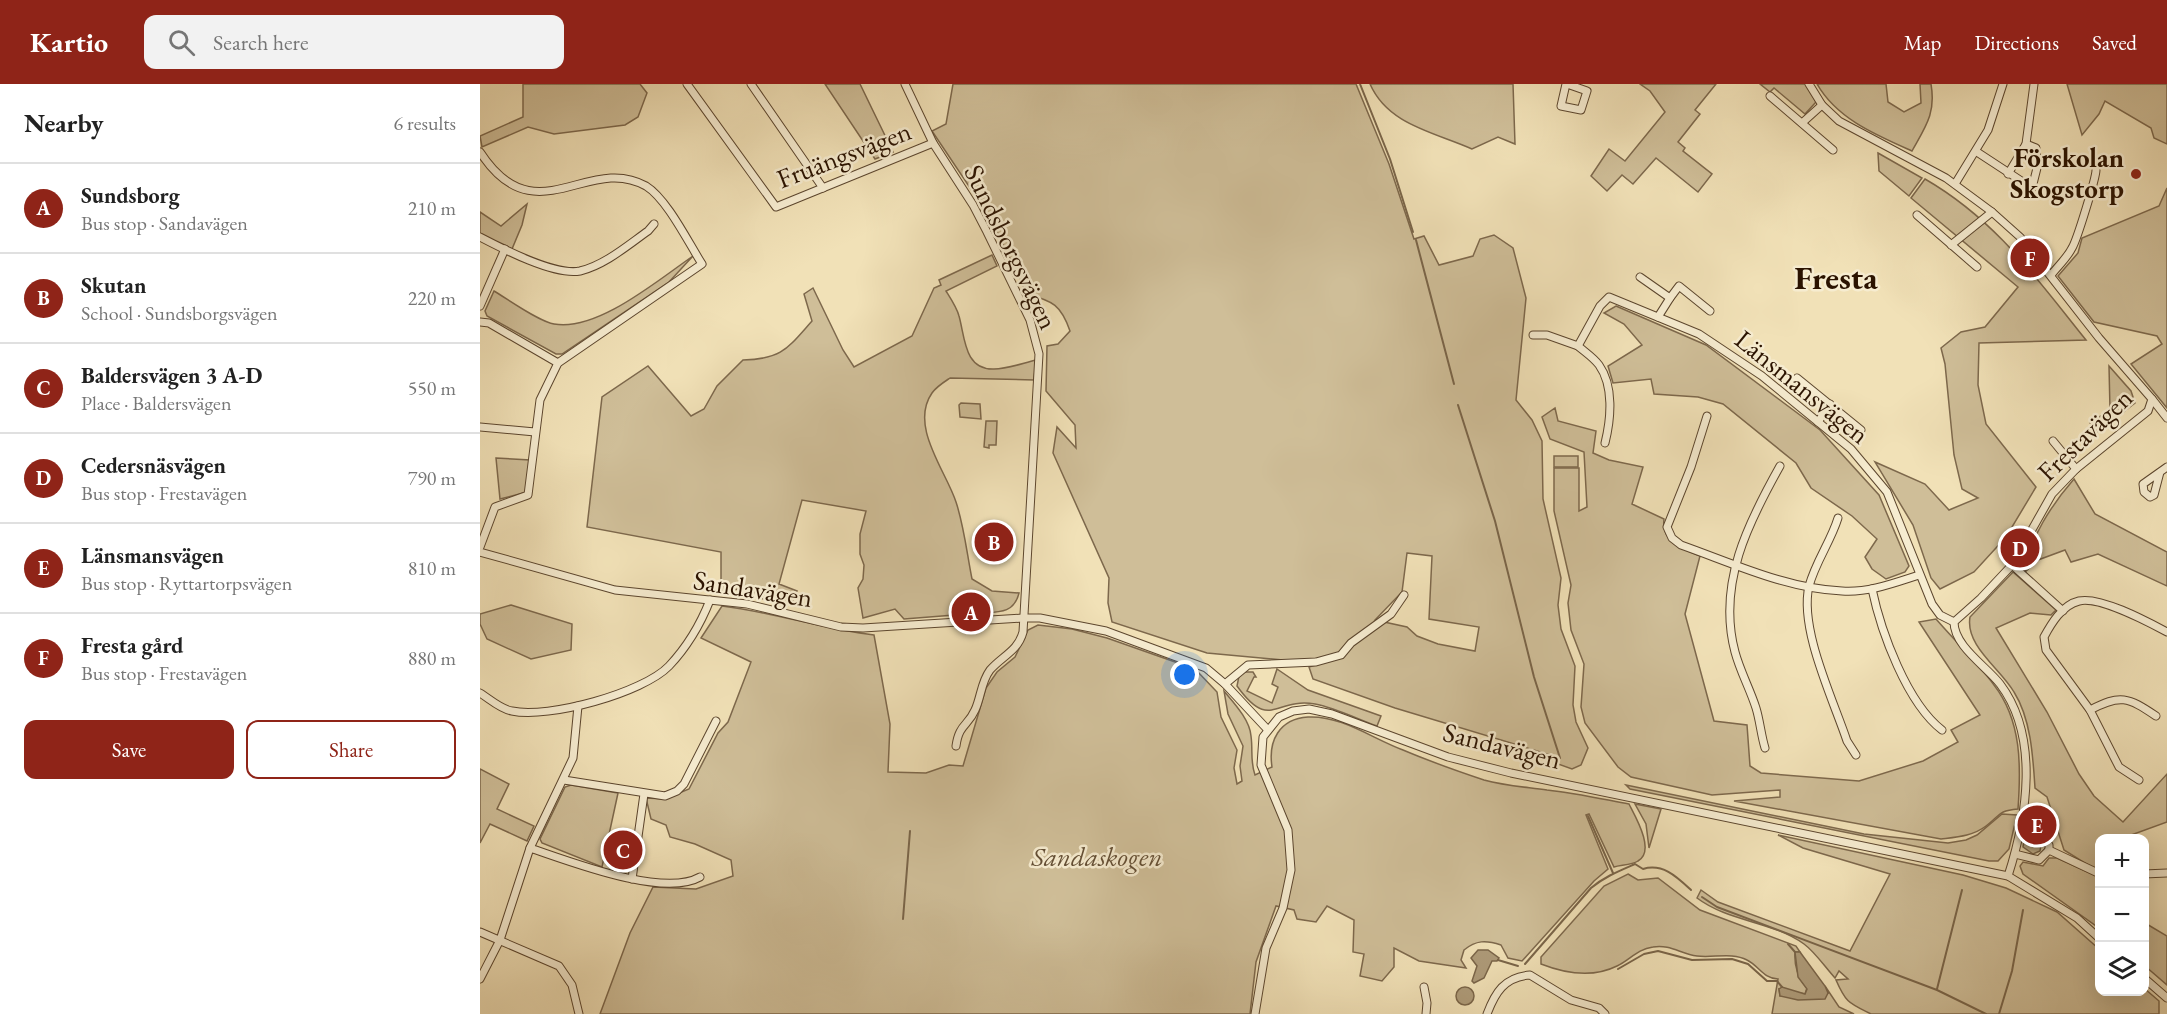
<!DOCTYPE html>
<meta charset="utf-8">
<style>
:root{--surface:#fff;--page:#f2f2f2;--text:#222;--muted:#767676;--line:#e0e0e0;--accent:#8f2418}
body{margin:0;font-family:"EB Garamond",serif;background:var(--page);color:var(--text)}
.controls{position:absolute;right:18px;bottom:18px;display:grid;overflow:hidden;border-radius:12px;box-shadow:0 6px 24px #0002}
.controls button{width:54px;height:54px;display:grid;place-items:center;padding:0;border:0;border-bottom:2px solid var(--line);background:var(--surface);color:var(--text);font:30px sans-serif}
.you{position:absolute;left:705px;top:591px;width:21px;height:21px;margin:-15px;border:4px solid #fff;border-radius:50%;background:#1a73e8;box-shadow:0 0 0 9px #1a73e833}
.badge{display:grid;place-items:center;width:39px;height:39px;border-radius:50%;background:var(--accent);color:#fff;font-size:20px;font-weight:700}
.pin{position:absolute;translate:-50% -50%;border:3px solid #fff;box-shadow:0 2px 6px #0006}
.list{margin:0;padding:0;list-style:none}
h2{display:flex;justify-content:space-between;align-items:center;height:78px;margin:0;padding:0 24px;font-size:26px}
h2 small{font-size:20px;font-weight:400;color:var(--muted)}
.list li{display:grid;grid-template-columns:39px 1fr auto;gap:18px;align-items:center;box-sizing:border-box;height:90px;padding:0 24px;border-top:2px solid var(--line)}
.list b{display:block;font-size:22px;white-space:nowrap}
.list p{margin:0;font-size:20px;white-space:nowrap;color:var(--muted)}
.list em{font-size:20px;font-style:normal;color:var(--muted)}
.actions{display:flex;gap:12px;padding:18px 24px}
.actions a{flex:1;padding:14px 0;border:2px solid var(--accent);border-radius:12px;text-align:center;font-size:21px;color:var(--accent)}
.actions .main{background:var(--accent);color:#fff}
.icon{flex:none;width:33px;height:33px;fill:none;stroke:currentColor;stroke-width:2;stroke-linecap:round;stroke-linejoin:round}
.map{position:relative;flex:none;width:1687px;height:930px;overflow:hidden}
header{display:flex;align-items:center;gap:36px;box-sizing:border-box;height:84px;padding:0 30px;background:var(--accent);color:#fff}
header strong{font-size:28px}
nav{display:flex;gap:33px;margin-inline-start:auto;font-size:21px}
.search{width:420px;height:54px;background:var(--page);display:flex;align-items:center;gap:15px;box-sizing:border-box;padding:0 21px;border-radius:12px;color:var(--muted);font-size:22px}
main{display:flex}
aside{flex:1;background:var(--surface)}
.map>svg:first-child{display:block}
.green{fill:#cfbe98;stroke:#7d684c;stroke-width:1.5;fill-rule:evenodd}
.water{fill:#ae9b79;stroke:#7a6549;stroke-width:1.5}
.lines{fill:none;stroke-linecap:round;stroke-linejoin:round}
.stream{stroke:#7a6549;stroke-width:2}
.minor-casing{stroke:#5c462e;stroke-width:9}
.minor{stroke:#f6ecd0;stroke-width:7}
.poi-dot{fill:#8f2418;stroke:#f6ecd0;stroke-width:2}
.labels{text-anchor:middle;stroke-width:5;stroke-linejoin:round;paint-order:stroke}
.street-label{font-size:27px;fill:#2b1300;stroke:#f6ecd0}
.poi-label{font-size:27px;font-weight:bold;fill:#2b1300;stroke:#f6ecd0;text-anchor:end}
.park-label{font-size:27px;font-style:italic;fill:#644f35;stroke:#f6ecd0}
.district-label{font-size:33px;font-weight:bold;fill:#2b1300;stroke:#f6ecd0}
</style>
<header>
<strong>Kartio</strong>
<div class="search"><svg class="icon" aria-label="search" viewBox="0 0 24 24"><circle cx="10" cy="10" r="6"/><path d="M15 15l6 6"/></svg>Search here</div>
<nav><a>Map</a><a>Directions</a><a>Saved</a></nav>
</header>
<main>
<aside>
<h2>Nearby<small>6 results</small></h2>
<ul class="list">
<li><span class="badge">A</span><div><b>Sundsborg</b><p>Bus stop · Sandavägen</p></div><em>210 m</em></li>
<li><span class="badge">B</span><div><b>Skutan</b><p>School · Sundsborgsvägen</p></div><em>220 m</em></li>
<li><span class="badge">C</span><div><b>Baldersvägen 3 A-D</b><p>Place · Baldersvägen</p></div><em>550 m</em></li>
<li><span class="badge">D</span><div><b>Cedersnäsvägen</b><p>Bus stop · Frestavägen</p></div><em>790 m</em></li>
<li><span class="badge">E</span><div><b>Länsmansvägen</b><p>Bus stop · Ryttartorpsvägen</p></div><em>810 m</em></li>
<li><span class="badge">F</span><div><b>Fresta gård</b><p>Bus stop · Frestavägen</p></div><em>880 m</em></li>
</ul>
<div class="actions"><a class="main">Save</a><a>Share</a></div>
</aside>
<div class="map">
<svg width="1687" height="930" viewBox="0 0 1687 930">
<rect width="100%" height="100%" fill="#f1e1b7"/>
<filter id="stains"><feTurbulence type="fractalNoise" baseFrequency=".00333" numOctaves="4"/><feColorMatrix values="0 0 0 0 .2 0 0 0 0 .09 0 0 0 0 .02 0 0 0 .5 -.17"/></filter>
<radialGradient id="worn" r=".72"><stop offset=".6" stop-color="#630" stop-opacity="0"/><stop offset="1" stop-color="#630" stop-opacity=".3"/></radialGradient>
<g class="green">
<path d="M43 0H160L167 9 158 33 145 41 74 50 48 43 2 63 0 52 43 33Z"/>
<path d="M345 0H380L413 68 395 75Z"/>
<path d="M473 0H876L909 80 934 155 944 152 959 181 993 172 1000 155 1014 151 1033 164 1046 214 1036 316 1052 336 1062 357 1063 415 1081 494 1078 521 1081 545 1095 582 1093 621 1096 638 1108 664 1101 681 1092 685 1078 680 1074 672 915 624 833 595 829 583 856 575 803 576 727 569 632 538 628 519 629 494 573 369 577 343 596 364 595 341 566 307 567 262 578 260 590 247C581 221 573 217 547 210L511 135 452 47 466 40ZM927 469 952 472 949 535 999 543 995 567 958 560 937 552 927 543 895 536 922 508Z"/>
<path d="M890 0H1033L1035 60 1018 53 992 65C954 48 908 41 890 0Z"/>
<path d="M1160 0H1236L1215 26 1220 30 1198 58 1205 64 1203 67 1232 90 1218 108 1176 74 1153 100 1142 91 1127 107 1111 92 1129 65 1145 77 1185 28 1170 7Z"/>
<path d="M1280 0H1326L1336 18 1325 30 1294 4 1290 8Z"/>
<path d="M1337 0H1406L1408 18 1424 28 1441 19 1440 0H1451C1456 29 1446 42 1432 67 1396 51 1357 35 1337 0Z"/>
<path d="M1587 0H1687V60L1674 54 1671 44 1625 17 1619 30 1602 51Z"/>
<path d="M1398 69 1442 94 1429 112 1399 87Z"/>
<path d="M1445 95C1516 136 1556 194 1606 256L1499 259 1498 301 1506 340 1556 403 1526 453 1494 488 1460 505 1451 494 1433 441 1395 378 1445 400 1469 426 1498 414 1482 405 1474 371 1465 280 1461 264 1481 248 1505 243 1538 203 1431 114Z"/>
<path d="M1687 104V324L1651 280 1682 260 1677 252 1614 238 1578 192 1598 169 1602 154 1679 122Z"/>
<path d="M47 120 42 141 32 165 0 152V128L21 142Z"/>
<path d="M512 171 517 182 466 207C471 215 477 224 479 232 485 253 484 286 514 285 528 285 543 279 556 276L554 296 470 294C464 298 456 303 452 309 429 342 466 387 476 418 484 442 487 470 492 495L512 507 539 509C534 530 518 528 500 529L498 521 490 522 487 530 424 535 415 525 383 534 378 504 383 495 384 481 380 470V450L386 427 322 416 299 500 317 507 311 520 279 514 271 503 241 508V468L107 443 122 313 168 282 211 332 224 325 237 302 263 276C302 275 307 265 332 237L324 210 333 204 363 266 374 283 432 252 454 204 461 201 459 196Z"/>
<path d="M213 172 189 198 82 270H76L7 232 5 227 14 207C29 216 58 237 74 240 117 248 178 196 213 172Z"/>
<path d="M1136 222 1226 261 1340 346 1399 411 1429 482 1425 488 1406 495 1392 485 1385 473 1397 455 1372 432 1331 404 1316 379 1243 320 1218 313 1174 310 1171 295 1133 299 1128 282 1162 261 1144 240 1124 229Z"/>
<path d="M1629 282 1651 307 1655 319 1618 348 1610 339 1630 326Z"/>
<path d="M481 319 500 320 501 335 480 333 479 321Z"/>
<path d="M1075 324 1078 337 1116 347 1113 369 1129 376 1163 383 1152 420 1184 435C1181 458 1202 465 1220 472L1205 530 1234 637 1267 641 1270 682 1281 689 1379 697 1443 677 1478 658 1471 646 1500 631 1439 538 1456 535C1475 557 1497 578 1514 601 1542 637 1541 683 1538 725 1517 727 1521 731 1506 742 1493 752 1477 753 1461 755L1254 717 1300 713V706L1232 711 1151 693 1138 683 1105 639 1101 623 1104 580 1091 546 1088 519 1091 501 1074 427V384H1099V427L1107 423 1104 368 1070 355 1062 333Z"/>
<path d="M506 337H517L516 361H509V364L504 363Z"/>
<rect x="1074" y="372" width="24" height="11"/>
<path d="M16 374 50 376 47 408 20 415Z"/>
<path d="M1594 395 1615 430 1687 468V502L1618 470 1591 478 1585 466 1558 476 1545 488C1548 456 1573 419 1594 395Z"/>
<path d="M1533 488 1576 526 1571 531 1550 529 1516 544 1567 628 1599 690 1614 712 1643 738 1687 690V738L1643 754H1620L1619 782 1616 786 1584 766 1567 713 1555 704C1553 673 1551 635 1534 608 1521 585 1485 562 1490 533Z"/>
<path d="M31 521 92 540 91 566 51 575 7 555 0 540V530Z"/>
<path d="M242 522C293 528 342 545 394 551L410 640 408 688 446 689 469 681 483 682 506 604 517 588 535 573 548 546 558 541 592 545 627 554 715 585 737 608 741 633 757 666 754 684 757 700 762 697 760 682 763 662 748 630 744 607C754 619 770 636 771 652 773 666 770 677 775 691L792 683C788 657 799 635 828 633 861 631 893 655 923 666 949 677 977 687 1004 696 1026 702 1046 703 1067 706 1095 709 1122 715 1149 720 1155 732 1176 767 1158 777 1152 781 1141 781 1134 783L1109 730 1106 731 1128 785 1114 797 1042 877 1028 874 1021 861C1006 856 996 856 984 866L981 876 986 884 939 877 914 864V883L902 897 880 892 884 870 873 868 874 836 847 822 836 838 817 835 814 826 796 822 776 878 770 930H120L150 849 173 803 216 805 253 792 251 776 215 760 190 753 186 741 171 735 166 714 185 715 209 705 238 649 248 638 271 578 221 554Z"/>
<path d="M797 585 828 606 901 632 897 642C877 635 856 624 835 620 795 613 790 648 757 602L759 592 764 588H773L776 593H774L767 607 792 619 798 603 792 600Z"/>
<path d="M0 685 29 700 17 725 54 742 47 757 10 740 0 759Z"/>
<path d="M91 701 138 709 122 783 62 759 60 755 85 703Z"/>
<path d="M1146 701 1384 750 1468 759 1486 756 1497 751 1522 730 1537 731 1529 765 1518 777H1509L1150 705Z"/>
<path d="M1155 720 1181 725 1169 764 1166 740Z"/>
<path d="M1546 746 1551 748 1561 761 1560 767 1553 770 1543 763Z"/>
<path d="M1298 751 1483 791 1526 804 1577 828 1619 865 1620 908H1664L1665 905 1679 917V930H1391C1369 919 1366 919 1356 896L1368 895 1359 887 1355 894C1345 883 1335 868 1324 860 1292 837 1249 838 1217 814L1221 806 1238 818 1370 867 1410 790 1323 764Z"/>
<path d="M1569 774H1577L1619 793V844L1543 790 1540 782 1543 778 1563 782Z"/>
<path d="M1148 790 1158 796 1178 794 1220 826 1316 862 1320 868H1315C1314 883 1318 893 1327 904L1325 910 1299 905 1300 912 1348 909 1345 902 1359 923 1374 930H1292L1298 895C1284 895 1279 882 1267 876 1252 868 1234 874 1217 872 1201 870 1190 860 1173 863 1157 865 1150 876 1137 882 1113 894 1084 889 1061 880V873L1124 802Z"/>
<path d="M1665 839 1687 852V901L1665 882Z"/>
</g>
<g class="water">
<path d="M998 866H1008L1019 874 1017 877H1012L1004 894 994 899 992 897 997 882 991 874Z"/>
<path d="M1315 868H1320L1345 902 1348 909 1345 915 1318 916 1300 912 1299 905 1302 903 1325 910 1327 905 1318 893Z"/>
<circle cx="985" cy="912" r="9"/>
</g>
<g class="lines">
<g class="stream">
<path d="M880 0 910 75 933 148"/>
<path d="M936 156 974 300"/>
<path d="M978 321 1015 437 1054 593 1080 674"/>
<path d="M1108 732 1133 789"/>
<path d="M1222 813 1237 823 1457 906 1506 930"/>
<path d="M423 835 430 747"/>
<path d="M1308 860 1315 868"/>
<path d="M1018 876 1038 882"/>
<path d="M1045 880 1111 804C1124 793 1139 787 1155 780L1163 785C1183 779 1197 793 1211 806"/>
<path d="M1138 885 1164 870 1178 867 1212 876 1252 875 1268 880 1287 897H1297L1302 903"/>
<path d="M1457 905 1482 806"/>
<path d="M1519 930 1532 887 1543 826"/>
</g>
<defs>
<g id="minor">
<path d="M207 0 296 123 453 59"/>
<path d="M271 0 343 104"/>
<path d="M425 0 453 59 493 121 507 148 550 236 559 270 543 548C538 567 522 572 510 586 501 598 501 613 495 626 488 642 479 640 476 662"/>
<path d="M1086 0 1081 22 1101 26 1107 7 1087 0"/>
<path d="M1329 0 1342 21 1359 37 1466 94 1512 128 1540 153 1619 254 1672 315 1668 327 1596 385 1572 410 1532 481 1501 514 1474 538C1474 562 1506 582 1520 600 1560 653 1547 733 1528 792"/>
<path d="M1290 12 1353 66"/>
<path d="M1322 39 1342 21"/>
<path d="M0 68C55 153 108 69 166 102 187 115 208 158 222 180L78 279 60 316 48 411 15 423 0 463"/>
<path d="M1497 68 1552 104 1557 84 1556 64 1546 60"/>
<path d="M1528 90 1546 60 1554 0"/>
<path d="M1475 100 1508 46 1523 0"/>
<path d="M1437 131 1497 183"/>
<path d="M0 153C23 165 75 192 100 187 125 181 148 161 168 147L174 140"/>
<path d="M1471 161 1512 128"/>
<path d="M1571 191C1578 182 1587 174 1592 164 1597 156 1616 94 1616 86"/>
<path d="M1160 193 1190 214 1199 202 1230 227"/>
<path d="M0 222 25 165"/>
<path d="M1178 233 1190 214"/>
<path d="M0 238 9 239 78 279"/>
<path d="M1053 251H1067L1098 262"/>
<path d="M1317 294 1381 346"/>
<path d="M1672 315 1687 334"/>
<path d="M1227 332 1211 383 1187 443 1192 454 1201 461C1252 479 1307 505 1362 507 1388 509 1414 499 1439 491"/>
<path d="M1338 338 1350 320"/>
<path d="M0 343 55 348"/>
<path d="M1573 357 1596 385"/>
<path d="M1125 359C1131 335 1134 302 1119 281 1114 274 1105 268 1098 262L1120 222 1129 213 1219 250 1282 292 1371 365 1407 408 1452 520 1460 531 1474 538"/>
<path d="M1680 388 1674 411 1670 413 1664 408 1663 400 1687 383"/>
<path d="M1358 434C1351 457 1336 477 1329 502 1319 545 1353 615 1367 657L1376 671"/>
<path d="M0 468 135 506 267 520 361 543 383 544 543 534H560L626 547 726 584 745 600 787 645"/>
<path d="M1532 481 1583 527"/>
<path d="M1392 505C1401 548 1427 619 1462 646"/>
<path d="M745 600 768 581 836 578 861 571 871 559 911 530 924 511"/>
<path d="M0 609C10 615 20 625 32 627 68 635 163 609 189 582 206 564 221 539 230 516"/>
<path d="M1610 626C1640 610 1648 613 1676 632"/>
<path d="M1285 664C1281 651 1280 637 1276 624 1270 605 1260 587 1255 568 1237 500 1268 439 1300 382"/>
<path d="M84 696 185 712 197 707 204 700 236 637"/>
<path d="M1659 696 1639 683 1610 626 1566 566 1564 553C1571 540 1582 521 1599 517 1620 512 1668 538 1687 548"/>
<path d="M1543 737 1551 741 1569 761V766L1620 790"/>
<path d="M50 764C89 777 183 814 220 793"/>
<path d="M1535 770 1559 776 1569 766"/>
<path d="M1664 790 1687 789"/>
<path d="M152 795 164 710"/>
<path d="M0 848 79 882 92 901 99 930"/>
<path d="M1664 894 1687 914"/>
<path d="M0 895 20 856 50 764 93 674 98 622"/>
<path d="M944 903 947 919 946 930"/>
<path d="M775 930 786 864 803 824 811 786 808 746 781 681 783 653 799 633 813 627 829 625 852 630 968 673 1031 689 1528 792 1597 834 1620 855"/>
<path d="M1007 930C1015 909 1024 893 1050 891L1091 916 1119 924 1125 930"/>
</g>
</defs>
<use href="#minor" class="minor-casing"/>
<use href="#minor" class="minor"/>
</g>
<circle class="poi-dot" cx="1656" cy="90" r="6"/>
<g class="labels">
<g class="street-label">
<text transform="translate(364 71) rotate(-21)" y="9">Fruängsvägen</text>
<text transform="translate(531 163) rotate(64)" y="9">Sundsborgsvägen</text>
<text transform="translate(1322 303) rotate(39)" y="9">Länsmansvägen</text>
<text transform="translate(1605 351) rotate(-44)" y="9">Frestavägen</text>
<text transform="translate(273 505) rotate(9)" y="9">Sandavägen</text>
<text transform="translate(1022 662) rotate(14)" y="9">Sandavägen</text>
</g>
<g class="poi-label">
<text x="1644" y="83">Förskolan<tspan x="1644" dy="31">Skogstorp</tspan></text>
</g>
<g class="park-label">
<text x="617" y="782">Sandaskogen</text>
</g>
<g class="district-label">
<text x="1356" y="205">Fresta</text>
</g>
</g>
<rect width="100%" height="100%" filter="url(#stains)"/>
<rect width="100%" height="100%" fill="url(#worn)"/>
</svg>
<div class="controls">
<button>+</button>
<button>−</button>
<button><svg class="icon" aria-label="layers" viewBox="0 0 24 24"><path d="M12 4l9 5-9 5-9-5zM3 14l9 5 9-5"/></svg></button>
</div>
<div class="you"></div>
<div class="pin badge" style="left:491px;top:528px">A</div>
<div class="pin badge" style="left:514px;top:458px">B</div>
<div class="pin badge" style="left:143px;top:766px">C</div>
<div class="pin badge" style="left:1540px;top:464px">D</div>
<div class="pin badge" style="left:1557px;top:741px">E</div>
<div class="pin badge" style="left:1550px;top:174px">F</div>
</div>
</main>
